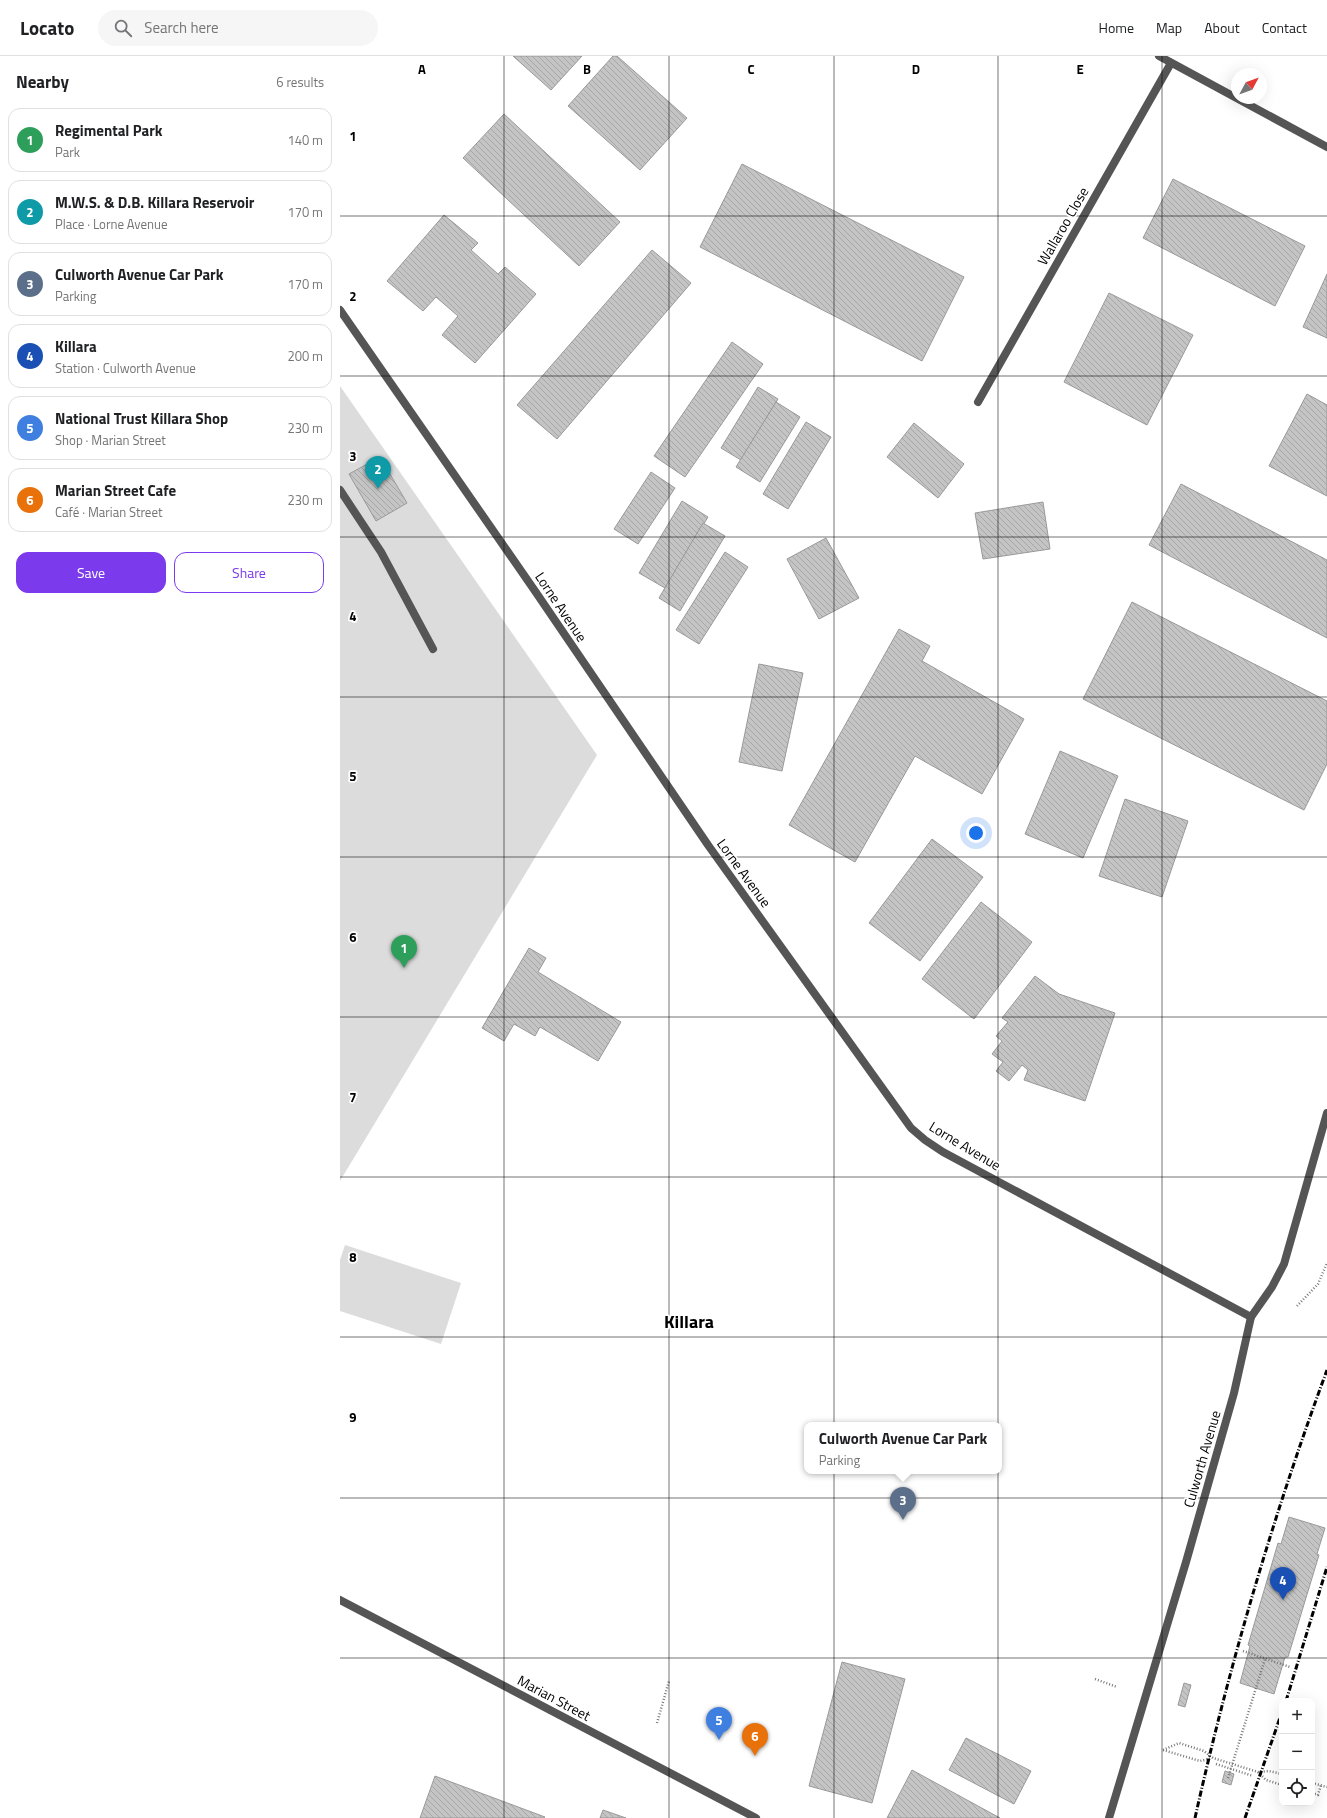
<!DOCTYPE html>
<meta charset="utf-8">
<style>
:root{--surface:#fff;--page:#f6f6f6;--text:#202124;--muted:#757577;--line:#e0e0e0;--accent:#7c3aed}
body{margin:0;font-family:"Titillium Web",sans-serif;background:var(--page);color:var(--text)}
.controls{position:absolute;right:12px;bottom:12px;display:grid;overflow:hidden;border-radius:8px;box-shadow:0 4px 16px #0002}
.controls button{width:36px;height:36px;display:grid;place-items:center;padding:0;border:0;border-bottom:1px solid var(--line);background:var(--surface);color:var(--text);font:20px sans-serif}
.compass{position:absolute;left:891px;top:12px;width:36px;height:36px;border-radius:50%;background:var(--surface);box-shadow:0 4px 16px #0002;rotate:49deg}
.you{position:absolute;left:636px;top:777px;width:14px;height:14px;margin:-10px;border:3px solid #fff;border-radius:50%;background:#1a73e8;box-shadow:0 0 0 6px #1a73e833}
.badge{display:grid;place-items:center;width:26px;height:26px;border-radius:50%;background:var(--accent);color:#fff;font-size:13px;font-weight:700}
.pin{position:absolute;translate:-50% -33px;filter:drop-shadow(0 1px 2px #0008)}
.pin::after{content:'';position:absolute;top:21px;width:14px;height:12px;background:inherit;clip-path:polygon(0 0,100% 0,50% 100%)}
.popup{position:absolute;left:464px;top:1366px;width:198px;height:52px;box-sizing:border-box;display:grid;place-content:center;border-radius:8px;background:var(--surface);filter:drop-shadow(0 1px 3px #0005);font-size:13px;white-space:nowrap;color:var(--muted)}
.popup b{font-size:15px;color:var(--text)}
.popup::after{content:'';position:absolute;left:50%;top:100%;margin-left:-8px;border:8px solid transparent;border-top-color:var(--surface)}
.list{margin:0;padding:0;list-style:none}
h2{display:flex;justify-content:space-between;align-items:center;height:52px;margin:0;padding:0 16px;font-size:17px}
h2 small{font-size:13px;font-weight:400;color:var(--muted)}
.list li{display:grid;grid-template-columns:26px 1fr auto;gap:12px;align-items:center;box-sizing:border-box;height:64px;margin:0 8px 8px;padding:0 8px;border:1px solid var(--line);border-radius:12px}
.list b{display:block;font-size:15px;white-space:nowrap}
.list p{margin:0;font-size:13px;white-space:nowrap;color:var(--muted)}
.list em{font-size:13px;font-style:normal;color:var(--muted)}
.actions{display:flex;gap:8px;padding:12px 16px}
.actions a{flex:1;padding:9px 0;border:1px solid var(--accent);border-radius:12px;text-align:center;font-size:14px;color:var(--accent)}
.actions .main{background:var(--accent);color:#fff}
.icon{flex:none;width:22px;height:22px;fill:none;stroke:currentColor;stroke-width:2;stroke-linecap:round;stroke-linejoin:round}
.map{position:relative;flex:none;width:987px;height:1762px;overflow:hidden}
header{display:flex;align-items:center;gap:24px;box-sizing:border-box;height:56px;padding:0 20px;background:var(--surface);border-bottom:1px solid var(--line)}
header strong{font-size:19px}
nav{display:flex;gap:22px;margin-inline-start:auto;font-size:14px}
.search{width:280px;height:36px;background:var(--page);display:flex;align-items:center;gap:10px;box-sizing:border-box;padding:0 14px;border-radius:22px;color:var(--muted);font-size:15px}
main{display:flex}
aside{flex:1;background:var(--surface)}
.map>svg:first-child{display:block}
.green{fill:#dcdcdc}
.building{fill:url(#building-back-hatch);stroke:#999}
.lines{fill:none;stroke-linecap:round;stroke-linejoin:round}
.path{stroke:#777;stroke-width:2.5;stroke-dasharray:1 2;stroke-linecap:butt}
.service{stroke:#555;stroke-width:8}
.minor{stroke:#555;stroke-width:8}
.rail{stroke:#000;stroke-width:3;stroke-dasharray:6 2 1 2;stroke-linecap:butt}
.grid{fill:none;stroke:#000;stroke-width:1;stroke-opacity:0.55}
.labels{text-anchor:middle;stroke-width:3.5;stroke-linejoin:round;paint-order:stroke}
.street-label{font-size:14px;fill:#000;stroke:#fff}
.district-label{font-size:18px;font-weight:bold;fill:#000;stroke:#fff}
.grid-label{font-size:13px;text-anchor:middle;font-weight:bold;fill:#000;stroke:#fff;stroke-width:3.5;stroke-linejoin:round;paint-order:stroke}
</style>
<header>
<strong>Locato</strong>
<div class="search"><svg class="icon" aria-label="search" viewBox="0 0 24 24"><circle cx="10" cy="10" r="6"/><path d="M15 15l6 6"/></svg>Search here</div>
<nav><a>Home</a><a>Map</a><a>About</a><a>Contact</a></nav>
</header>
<main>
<aside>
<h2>Nearby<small>6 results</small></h2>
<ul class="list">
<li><span class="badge" style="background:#2e9e5b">1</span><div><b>Regimental Park</b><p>Park</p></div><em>140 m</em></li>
<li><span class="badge" style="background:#0f9aa8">2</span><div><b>M.W.S. &amp; D.B. Killara Reservoir</b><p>Place · Lorne Avenue</p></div><em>170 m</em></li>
<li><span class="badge" style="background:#5c6f8a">3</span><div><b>Culworth Avenue Car Park</b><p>Parking</p></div><em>170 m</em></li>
<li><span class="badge" style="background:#1a4fb4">4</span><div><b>Killara</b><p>Station · Culworth Avenue</p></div><em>200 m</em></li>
<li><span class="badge" style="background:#3f7fe0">5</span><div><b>National Trust Killara Shop</b><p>Shop · Marian Street</p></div><em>230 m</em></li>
<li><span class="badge" style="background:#e8710a">6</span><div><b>Marian Street Cafe</b><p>Café · Marian Street</p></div><em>230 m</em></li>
</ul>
<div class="actions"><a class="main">Save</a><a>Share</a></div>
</aside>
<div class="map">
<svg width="987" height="1762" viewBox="0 0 987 1762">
<defs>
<pattern id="building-back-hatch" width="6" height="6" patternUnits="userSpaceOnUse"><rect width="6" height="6" fill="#c4c4c4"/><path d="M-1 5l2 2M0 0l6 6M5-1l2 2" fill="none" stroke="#a7a7a7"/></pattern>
</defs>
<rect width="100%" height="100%" fill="#fff"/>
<g class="green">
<path d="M0 330 257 699 0 1125Z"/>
<path d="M5 1189 121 1227 101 1288 0 1255V1204Z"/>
</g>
<g class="building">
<path d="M173 0H242L211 34Z"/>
<path d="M273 0H277L347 62 300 114 228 50Z"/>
<path d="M164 58 280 166 239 210 123 102Z"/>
<path d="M402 108 624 221 582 305 360 191Z"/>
<path d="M833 123 965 190 935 250 803 182Z"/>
<path d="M104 159 138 187 131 194 158 218 165 211 196 238 135 307 102 279 118 260 96 241 83 255 47 225Z"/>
<path d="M312 194 351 227 217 383 177 349Z"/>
<path d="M987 218V282L963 271Z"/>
<path d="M769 237 853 279 807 369 724 326Z"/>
<path d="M392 286 423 308 345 421 314 400Z"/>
<path d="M418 331 438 343 401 404 381 392Z"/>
<path d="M967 338 987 349V440L929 410Z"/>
<path d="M436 346 460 361 420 426 396 411Z"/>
<path d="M466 366 491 381 448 453 423 438Z"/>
<path d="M574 367 624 408 598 442 547 401Z"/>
<path d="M40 401 67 447 36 465 9 418Z"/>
<path d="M311 416 335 432 298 488 274 473Z"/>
<path d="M841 428 987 504V582L809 489Z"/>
<path d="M342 445 368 461 325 532 299 517Z"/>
<path d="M703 446 710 493 643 503 635 457Z"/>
<path d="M363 467 385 480 340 555 319 542Z"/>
<path d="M486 482 519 542 479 563 447 503Z"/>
<path d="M385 496 408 511 359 588 336 574Z"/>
<path d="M792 546 987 645V708L964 754 743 643Z"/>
<path d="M559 573 590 590 582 605 684 663 642 738 575 700 515 806 449 769Z"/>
<path d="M419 608 463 617 442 715 399 706Z"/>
<path d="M720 695 778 720 743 802 685 778Z"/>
<path d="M785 743 848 765 822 841 759 820Z"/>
<path d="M592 783 643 821 580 905 529 867Z"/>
<path d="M641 846 692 886 634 963 582 923Z"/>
<path d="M189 892 206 902 198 916 281 966 258 1005 200 971 195 980 174 968 164 985 142 972Z"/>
<path d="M695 920 719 938 775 957 745 1045 684 1024 688 1014 682 1009 669 1025 656 1015 663 1006 652 998 662 985 656 980 668 966 662 962Z"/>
<path d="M949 1461 985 1472 977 1498 979 1499 948 1601H945L934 1638 900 1627 910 1590 908 1589 938 1487 941 1488Z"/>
<path d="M502 1606 565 1623 532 1747 469 1730Z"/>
<path d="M844 1627 851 1629 845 1651 838 1649Z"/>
<path d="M626 1682 691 1715 674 1748 609 1714Z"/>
<path d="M572 1714 660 1762H547Z"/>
<path d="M885 1715 894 1718 891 1729 882 1726Z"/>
<path d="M95 1720 205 1761 204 1762H80Z"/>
<path d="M263 1754 286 1762H260Z"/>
</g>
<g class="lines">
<g class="path">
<path d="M957 1250 978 1228 987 1207"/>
<path d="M903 1595 950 1611"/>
<path d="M755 1623 777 1631"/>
<path d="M317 1667 329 1625"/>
<path d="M823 1694 839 1687 864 1695 873 1702 918 1716 929 1715 942 1718"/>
<path d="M823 1694 860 1705 872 1702"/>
<path d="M876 1708 913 1720"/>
<path d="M918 1716 926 1724 942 1729"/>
<path d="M888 1722 925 1603"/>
<path d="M972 1727 987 1731"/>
<path d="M972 1737 978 1739 981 1729"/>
</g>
<path class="service" d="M0 434 41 496 93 593"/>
<g class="minor">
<path d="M819 0 987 91"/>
<path d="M0 254 195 535 368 789 571 1072 585 1084 603 1096 911 1261"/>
<path d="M638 346 831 7"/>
<path d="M0 1544 416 1762"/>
<path d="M769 1762 846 1506 894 1337 911 1261 932 1231 944 1208 987 1057"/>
</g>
<g class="rail">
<path d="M946 1645 987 1511"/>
<path d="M855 1762C889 1610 933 1460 987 1314"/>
<path d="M905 1762 942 1656"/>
</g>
</g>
<path class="grid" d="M164 0V1762M329 0V1762M494 0V1762M658 0V1762M822 0V1762M0 160H987M0 320H987M0 481H987M0 641H987M0 801H987M0 961H987M0 1121H987M0 1281H987M0 1442H987M0 1602H987"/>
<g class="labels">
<g class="street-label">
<text transform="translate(723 170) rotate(-60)" y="5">Wallaroo Close</text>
<text transform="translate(221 551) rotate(56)" y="5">Lorne Avenue</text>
<text transform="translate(404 817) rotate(54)" y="5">Lorne Avenue</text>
<text transform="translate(625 1090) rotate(31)" y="5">Lorne Avenue</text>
<text transform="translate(862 1403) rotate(-74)" y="5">Culworth Avenue</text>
<text transform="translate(214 1642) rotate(28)" y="5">Marian Street</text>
</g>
<g class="district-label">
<text x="349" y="1272">Killara</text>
</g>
</g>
<g class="grid-label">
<text x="82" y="18">A</text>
<text x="247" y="18">B</text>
<text x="411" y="18">C</text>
<text x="576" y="18">D</text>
<text x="740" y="18">E</text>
<text x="13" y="85">1</text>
<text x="13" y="245">2</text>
<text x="13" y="405">3</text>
<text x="13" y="565">4</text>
<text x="13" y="725">5</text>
<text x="13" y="886">6</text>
<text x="13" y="1046">7</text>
<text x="13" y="1206">8</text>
<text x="13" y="1366">9</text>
</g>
</svg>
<div class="controls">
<button>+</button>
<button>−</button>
<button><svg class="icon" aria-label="locate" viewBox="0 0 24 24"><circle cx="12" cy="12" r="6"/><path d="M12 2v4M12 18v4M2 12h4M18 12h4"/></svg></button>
</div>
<svg class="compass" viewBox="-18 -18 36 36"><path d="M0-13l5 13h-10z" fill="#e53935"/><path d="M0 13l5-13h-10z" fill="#757577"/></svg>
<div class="you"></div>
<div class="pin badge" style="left:64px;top:912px;background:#2e9e5b">1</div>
<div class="pin badge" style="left:38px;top:433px;background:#0f9aa8">2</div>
<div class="pin badge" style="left:563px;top:1464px;background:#5c6f8a">3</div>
<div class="popup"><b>Culworth Avenue Car Park</b>Parking</div>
<div class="pin badge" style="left:943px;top:1544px;background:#1a4fb4">4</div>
<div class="pin badge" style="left:379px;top:1684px;background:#3f7fe0">5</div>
<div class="pin badge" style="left:415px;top:1700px;background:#e8710a">6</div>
</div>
</main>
